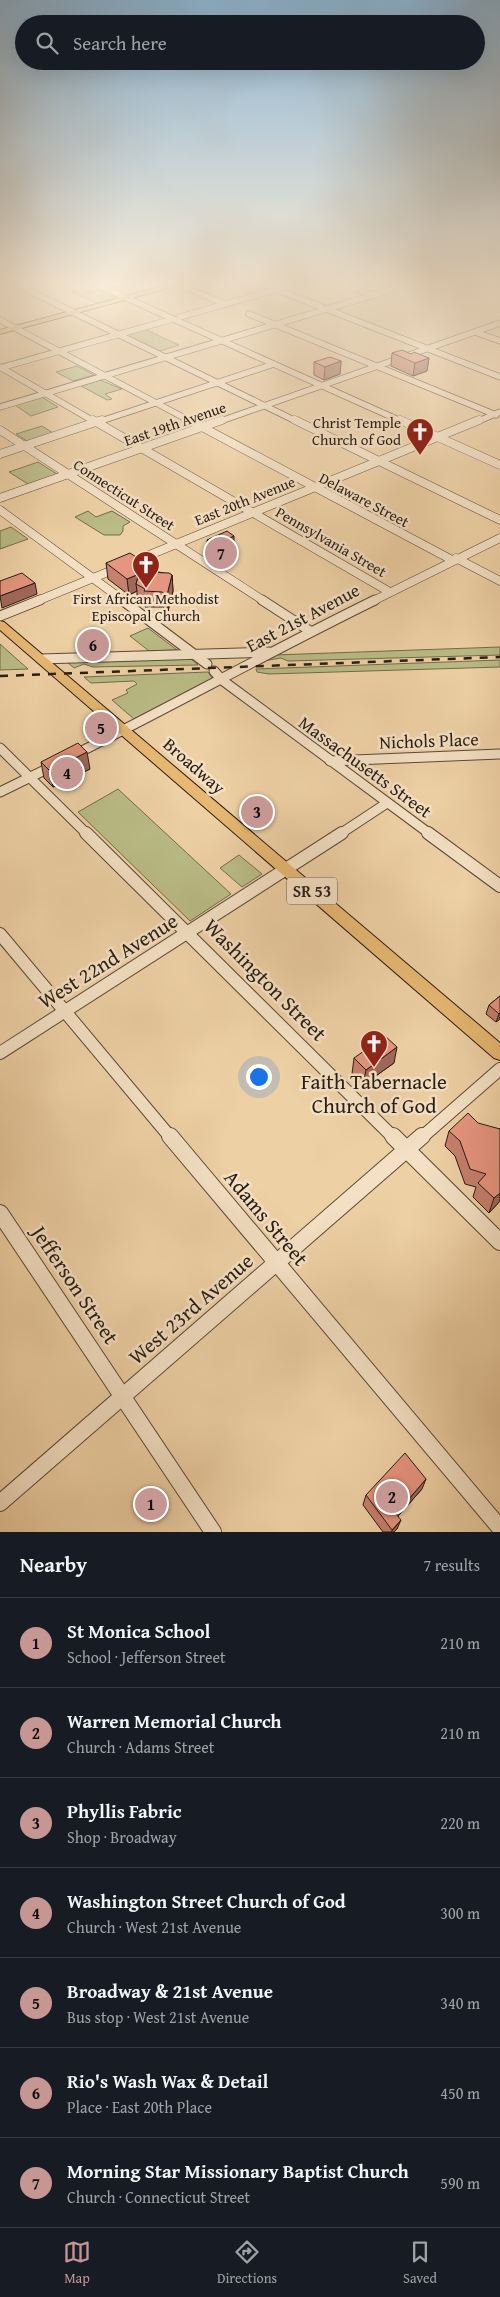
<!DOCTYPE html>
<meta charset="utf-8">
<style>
:root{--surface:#171b24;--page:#20242c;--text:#f1f3f6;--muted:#9ea1a6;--line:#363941;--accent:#c59692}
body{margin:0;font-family:"Gentium Book Plus",serif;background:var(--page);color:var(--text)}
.you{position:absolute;left:258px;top:1076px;width:18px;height:18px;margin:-12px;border:4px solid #fff;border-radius:50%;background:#1a73e8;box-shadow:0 0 0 8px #1a73e833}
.badge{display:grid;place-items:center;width:32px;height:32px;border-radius:50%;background:var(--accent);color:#111;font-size:16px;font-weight:700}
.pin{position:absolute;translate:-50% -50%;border:2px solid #fff;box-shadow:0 1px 5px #0006}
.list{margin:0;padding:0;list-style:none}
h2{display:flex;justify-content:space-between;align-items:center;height:65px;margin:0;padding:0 20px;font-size:21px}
h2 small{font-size:16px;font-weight:400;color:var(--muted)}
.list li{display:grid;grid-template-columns:32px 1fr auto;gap:15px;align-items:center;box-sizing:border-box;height:90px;padding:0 20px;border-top:1px solid var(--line)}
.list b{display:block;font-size:19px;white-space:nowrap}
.list p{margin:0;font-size:16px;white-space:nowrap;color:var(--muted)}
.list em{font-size:16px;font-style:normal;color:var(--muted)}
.icon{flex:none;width:28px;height:28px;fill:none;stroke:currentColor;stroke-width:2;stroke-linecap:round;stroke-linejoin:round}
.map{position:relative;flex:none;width:500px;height:1532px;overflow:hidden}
.search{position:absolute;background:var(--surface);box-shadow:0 5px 20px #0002;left:15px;right:15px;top:15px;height:55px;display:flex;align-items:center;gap:12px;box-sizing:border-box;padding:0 18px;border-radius:28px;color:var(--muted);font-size:19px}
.sheet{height:695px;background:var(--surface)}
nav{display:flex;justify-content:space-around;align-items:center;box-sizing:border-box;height:70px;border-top:1px solid var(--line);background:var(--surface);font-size:14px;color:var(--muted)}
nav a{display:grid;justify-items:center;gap:2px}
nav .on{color:var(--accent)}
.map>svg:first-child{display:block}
.green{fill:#babb85;stroke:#716c4c}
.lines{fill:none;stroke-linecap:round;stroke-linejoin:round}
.minor-far4-casing{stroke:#5a4a38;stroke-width:7}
.minor-far3-casing{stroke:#5a4a38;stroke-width:9}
.minor-far2-casing{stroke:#5a4a38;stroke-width:11}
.minor-far1-casing{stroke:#5a4a38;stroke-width:14}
.minor-casing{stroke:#5a4a38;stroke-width:18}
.major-casing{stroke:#281d14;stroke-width:2}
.minor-far4{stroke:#f4e0c4;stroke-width:5.5}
.minor-far3{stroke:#f4e0c4;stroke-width:8}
.minor-far2{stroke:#f4e0c4;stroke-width:9}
.minor-far1{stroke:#f4e0c4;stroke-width:12}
.minor{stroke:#f4e0c4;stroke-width:16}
.major{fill:#e7b872;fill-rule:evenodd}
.rail{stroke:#281d14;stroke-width:2.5;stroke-dasharray:8 8;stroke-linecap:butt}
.wall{fill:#c6806e;stroke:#281d14}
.shaded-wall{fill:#a1685a;stroke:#281d14}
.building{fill:#e69580;stroke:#281d14}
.labels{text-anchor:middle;stroke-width:5;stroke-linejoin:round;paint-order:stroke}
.far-poi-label{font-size:15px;fill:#281d14;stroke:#f4e0c4;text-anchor:end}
.far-street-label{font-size:15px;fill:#281d14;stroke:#f4e0c4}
.shield{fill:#f4e0c4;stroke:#655849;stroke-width:1}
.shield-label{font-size:16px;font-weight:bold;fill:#281d14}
.street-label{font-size:18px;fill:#281d14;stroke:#f4e0c4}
.near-street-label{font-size:21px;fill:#281d14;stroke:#f4e0c4}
.near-poi-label{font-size:21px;fill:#281d14;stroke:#f4e0c4}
</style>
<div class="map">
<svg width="500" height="1532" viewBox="0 0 500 1532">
<rect width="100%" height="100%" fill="#eed0a5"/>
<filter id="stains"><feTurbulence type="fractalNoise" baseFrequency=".004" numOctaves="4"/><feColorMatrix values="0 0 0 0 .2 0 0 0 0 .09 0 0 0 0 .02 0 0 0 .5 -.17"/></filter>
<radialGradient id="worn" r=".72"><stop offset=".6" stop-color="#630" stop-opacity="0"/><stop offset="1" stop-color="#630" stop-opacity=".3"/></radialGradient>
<g class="green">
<path d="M81 289 89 293 99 290 117 298 96 303 72 292Z"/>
<path d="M144 329 179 345 157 352 122 336Z"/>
<path d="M77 366 94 375 73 381 56 372Z"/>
<path d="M100 380 122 389 105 394 112 399 107 400 81 386Z"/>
<path d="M42 397 58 407 31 416 15 405Z"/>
<path d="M42 426 53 433 27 441 16 434Z"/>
<path d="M38 462 57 474 28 484 9 472Z"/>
<path d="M88 511 96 517 112 511 130 522 123 526V531L120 535H104L75 517Z"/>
<path d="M11 527 28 539 0 549V531Z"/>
<path d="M148 628 177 650 149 651 130 636Z"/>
<path d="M0 644 28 669 0 670Z"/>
<path d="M500 647V655L288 661 281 658 263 661 274 655Z"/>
<path d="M189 657 198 665 93 667 84 664 74 668 67 662Z"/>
<path d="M500 660V667L269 674 257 672 256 669Z"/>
<path d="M208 672 212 678 211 680 134 719 112 700 128 693 126 690 137 684 134 681 91 683 84 677Z"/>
<path d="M118 789 231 894 190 921 78 812Z"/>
<path d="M239 855 262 874 242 887 220 868Z"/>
</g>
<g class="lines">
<defs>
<g id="minor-far4">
<path d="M13 283 298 422"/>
<path d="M93 283 403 422"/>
<path d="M176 283 225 304"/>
<path d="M260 283 500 377"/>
<path d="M339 283 372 295"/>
<path d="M249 314 496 415"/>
<path d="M180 317 299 283"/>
<path d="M0 320 192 422"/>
<path d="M475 332 500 341"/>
<path d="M0 367 95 422"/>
<path d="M0 368 173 319"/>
<path d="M0 407 397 288 400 285"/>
<path d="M98 422 274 364"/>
<path d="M218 422 500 323"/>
<path d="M476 422 500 412"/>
</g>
<g id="minor-far3">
<path d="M93 420 388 591"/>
<path d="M189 420 452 560"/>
<path d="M295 420 500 520"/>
<path d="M400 420 500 465"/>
<path d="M0 430 264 601"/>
<path d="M0 454 102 420"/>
<path d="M0 498 222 420"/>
<path d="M0 510 124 601"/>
<path d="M456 558 500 581"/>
<path d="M37 601 479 420"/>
<path d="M373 601 500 538"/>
</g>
<g id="minor-far2">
<path d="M122 600 207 664"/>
<path d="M262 600 310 631"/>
<path d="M0 616 40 600"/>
<path d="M41 659 269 652"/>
<path d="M214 671 222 680 430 834"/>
<path d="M0 748 87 834"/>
<path d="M72 756C174 705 273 650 375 600"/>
<path d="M330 761 500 754"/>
<path d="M0 792 55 765"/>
<path d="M340 834 387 803"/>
</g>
<g id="minor-far1">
<path d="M86 833 394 1138"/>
<path d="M428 833 500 886"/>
<path d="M0 934 171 1138"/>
<path d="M0 1053 342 833"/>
<path d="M421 1138 500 1069"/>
</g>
<g id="minor">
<path d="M170 1136 500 1528"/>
<path d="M393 1136 500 1242"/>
<path d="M0 1213 213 1532"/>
<path d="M0 1503 422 1136"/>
</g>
<g id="major">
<path d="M175 283H187L0 334V330Z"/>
<path d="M0 621 4 622 500 1043V1060L494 1058 0 630Z"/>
</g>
</defs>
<use href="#minor-far4" class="minor-far4-casing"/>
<use href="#minor-far3" class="minor-far3-casing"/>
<use href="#minor-far2" class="minor-far2-casing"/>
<use href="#minor-far1" class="minor-far1-casing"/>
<use href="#minor" class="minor-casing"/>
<use href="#major" class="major-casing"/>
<use href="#minor-far4" class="minor-far4"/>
<use href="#minor-far3" class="minor-far3"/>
<use href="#minor-far2" class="minor-far2"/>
<use href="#minor-far1" class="minor-far1"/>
<use href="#minor" class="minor"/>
<use href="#major" class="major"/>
<path class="rail" d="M0 676 500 657"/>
</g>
<g class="wall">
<path d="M392 353 411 354 429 358 427 371 413 376 391 366Z"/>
<path d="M341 361 340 374 324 380 314 375V362Z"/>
<path d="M207 540 234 551 215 560 208 555Z"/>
<path d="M139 559 159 572 172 575 173 591 168 611 163 607H145V604L137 600V591L129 595 108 579 106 563Z"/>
<path d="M80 636 104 640 105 648 89 651 82 644Z"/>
<path d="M41 762 90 769 53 787 44 778Z"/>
<path d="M500 996V1019L496 1022 486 1014 489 1005Z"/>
<path d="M354 1058 394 1063 363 1085 352 1074Z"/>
<path d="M500 1129V1201L489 1213 473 1197 476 1187 465 1184 455 1156 445 1146 449 1131Z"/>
<path d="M422 1489 398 1516 397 1529 394 1532H383L363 1505 366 1495Z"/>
</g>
<g class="shaded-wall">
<path d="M429 358 427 371 413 376 415 363Z"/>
<path d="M341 361 340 374 324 380 325 367Z"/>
<path d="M234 536V551L215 560V545Z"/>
<path d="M158 565 159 580 142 572Z"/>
<path d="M139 574 136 584 137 591 129 595 127 579Z"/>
<path d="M172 575 173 591 168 611 167 595Z"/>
<path d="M35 583 37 594 2 608 0 596Z"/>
<path d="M104 640 105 648 89 651 88 643Z"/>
<path d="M87 752 90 769 53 787 50 771Z"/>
<path d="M500 1013V1019L496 1022 499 1014Z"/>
<path d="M397 1047 394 1063 363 1085 366 1070Z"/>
<path d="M500 1193V1201L489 1213 494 1198Z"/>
<path d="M426 1479 422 1489 392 1523 396 1514Z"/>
<path d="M401 1520 397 1529 394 1532H391Z"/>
</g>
<g class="building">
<path d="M402 350 411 354 414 352 429 358 415 363 392 353Z"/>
<path d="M330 357 341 361 325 367 314 362Z"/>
<path d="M227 531 234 536 215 545 207 540Z"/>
<path d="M130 553 139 559 146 556 158 565 142 572 169 573 172 575 167 595 162 592 144 591 145 589 136 584 139 574 127 579 106 563Z"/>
<path d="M22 573 35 583 0 596V581Z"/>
<path d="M92 630 104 640 88 643 80 636Z"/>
<path d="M78 743 87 752 50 771 41 762Z"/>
<path d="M500 996V1013L499 1014 489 1005Z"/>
<path d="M385 1036 397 1047 366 1070 354 1058Z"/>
<path d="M468 1113 478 1123 500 1129V1193L494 1198 478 1183 486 1174 470 1169 460 1141 449 1131Z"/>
<path d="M405 1453 426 1479 396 1514 401 1520 392 1530 366 1495Z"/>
</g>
<linearGradient id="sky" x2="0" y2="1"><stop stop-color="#8bb4d3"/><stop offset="0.57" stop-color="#f7ead6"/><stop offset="1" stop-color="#f7ead6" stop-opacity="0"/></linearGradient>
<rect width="500" height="498" fill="url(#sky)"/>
<defs>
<symbol id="church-pin" viewBox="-11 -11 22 30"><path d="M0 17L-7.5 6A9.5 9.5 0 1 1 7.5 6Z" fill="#8f2418" stroke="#f4e0c4"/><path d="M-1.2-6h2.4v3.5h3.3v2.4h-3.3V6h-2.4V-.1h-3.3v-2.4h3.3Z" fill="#fff"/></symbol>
</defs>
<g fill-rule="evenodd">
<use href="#church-pin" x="404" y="416" width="32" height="43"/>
<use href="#church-pin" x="130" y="549" width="32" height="43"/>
<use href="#church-pin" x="358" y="1028" width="32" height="43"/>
</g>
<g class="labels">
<g class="far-poi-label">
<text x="401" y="428">Christ Temple<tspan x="401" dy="17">Church of God</tspan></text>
<text x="146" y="604" text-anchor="middle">First African Methodist<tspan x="146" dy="17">Episcopal Church</tspan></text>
</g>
<g class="far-street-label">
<text transform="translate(175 424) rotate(-19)" y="5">East 19th Avenue</text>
<text transform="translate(124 495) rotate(33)" y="5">Connecticut Street</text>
<text transform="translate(364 500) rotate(28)" y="5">Delaware Street</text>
<text transform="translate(245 501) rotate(-22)" y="5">East 20th Avenue</text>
<text transform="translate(331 542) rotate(30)" y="5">Pennsylvania Street</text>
</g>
<rect class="shield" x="287" y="877.5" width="50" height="27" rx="4"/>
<g class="shield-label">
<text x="312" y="897">SR 53</text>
</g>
<g class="street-label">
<text transform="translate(303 618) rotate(-28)" y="6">East 21st Avenue</text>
<text transform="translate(429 741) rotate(-2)" y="6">Nichols Place</text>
<text transform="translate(194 766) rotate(41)" y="6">Broadway</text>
<text transform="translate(365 767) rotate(36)" y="6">Massachusetts Street</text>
</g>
<g class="near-street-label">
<text transform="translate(108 961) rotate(-32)" y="7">West 22nd Avenue</text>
<text transform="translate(265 980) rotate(45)" y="7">Washington Street</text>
<text transform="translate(266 1218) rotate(50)" y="7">Adams Street</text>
<text transform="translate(75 1285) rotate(56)" y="7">Jefferson Street</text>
<text transform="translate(191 1309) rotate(-41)" y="7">West 23rd Avenue</text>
</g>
<g class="near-poi-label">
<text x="374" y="1089">Faith Tabernacle<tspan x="374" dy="24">Church of God</tspan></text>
</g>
</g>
<rect width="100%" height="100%" filter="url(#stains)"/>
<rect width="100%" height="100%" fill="url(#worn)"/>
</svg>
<div class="you"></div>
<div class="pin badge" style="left:151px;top:1504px">1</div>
<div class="pin badge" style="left:392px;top:1497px">2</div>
<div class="pin badge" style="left:257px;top:812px">3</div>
<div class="pin badge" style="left:67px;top:773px">4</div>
<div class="pin badge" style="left:101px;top:728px">5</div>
<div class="pin badge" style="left:93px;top:645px">6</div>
<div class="pin badge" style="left:221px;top:553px">7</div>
<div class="search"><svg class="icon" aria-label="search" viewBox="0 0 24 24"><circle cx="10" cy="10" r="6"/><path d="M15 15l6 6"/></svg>Search here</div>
</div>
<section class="sheet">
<h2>Nearby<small>7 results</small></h2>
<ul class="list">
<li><span class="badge">1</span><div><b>St Monica School</b><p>School · Jefferson Street</p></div><em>210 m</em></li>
<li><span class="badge">2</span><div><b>Warren Memorial Church</b><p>Church · Adams Street</p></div><em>210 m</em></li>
<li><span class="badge">3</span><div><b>Phyllis Fabric</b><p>Shop · Broadway</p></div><em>220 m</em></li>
<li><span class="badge">4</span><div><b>Washington Street Church of God</b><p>Church · West 21st Avenue</p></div><em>300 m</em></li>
<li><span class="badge">5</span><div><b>Broadway &amp; 21st Avenue</b><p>Bus stop · West 21st Avenue</p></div><em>340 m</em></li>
<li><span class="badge">6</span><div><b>Rio's Wash Wax &amp; Detail</b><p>Place · East 20th Place</p></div><em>450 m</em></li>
<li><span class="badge">7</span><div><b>Morning Star Missionary Baptist Church</b><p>Church · Connecticut Street</p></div><em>590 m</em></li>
</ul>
</section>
<nav>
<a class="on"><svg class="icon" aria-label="map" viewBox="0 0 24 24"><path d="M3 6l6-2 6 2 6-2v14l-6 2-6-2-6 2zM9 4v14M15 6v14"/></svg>Map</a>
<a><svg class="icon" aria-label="directions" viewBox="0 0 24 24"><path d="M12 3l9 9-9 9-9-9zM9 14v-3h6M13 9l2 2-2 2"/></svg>Directions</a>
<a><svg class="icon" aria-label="saved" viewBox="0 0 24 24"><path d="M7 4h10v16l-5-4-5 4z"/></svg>Saved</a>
</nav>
